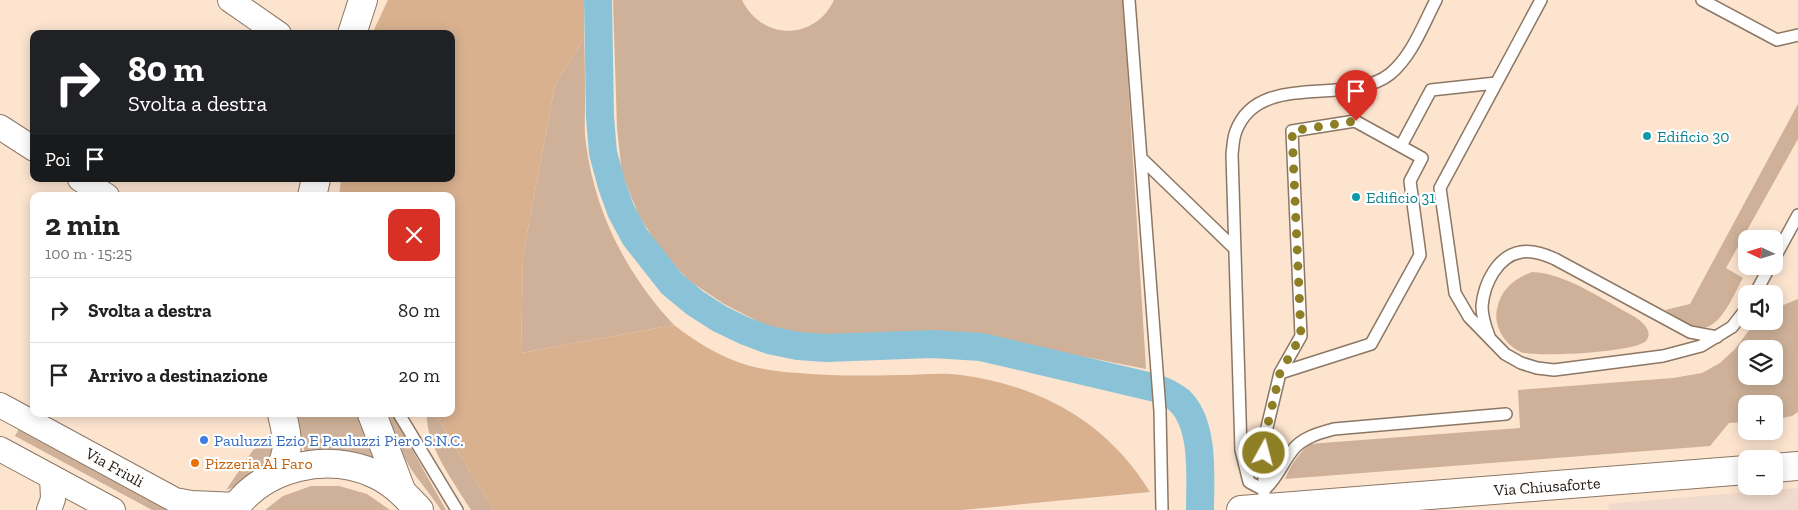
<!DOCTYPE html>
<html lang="it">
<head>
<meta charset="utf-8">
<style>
	body { margin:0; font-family:"Zilla Slab",serif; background:#f6f6f6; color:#222; height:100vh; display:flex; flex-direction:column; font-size:19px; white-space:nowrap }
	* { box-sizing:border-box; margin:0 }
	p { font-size:16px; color:#767676 }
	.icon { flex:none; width:28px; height:28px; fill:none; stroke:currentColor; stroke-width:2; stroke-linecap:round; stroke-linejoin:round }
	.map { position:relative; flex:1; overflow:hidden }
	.drawer { position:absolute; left:30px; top:192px; width:425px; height:225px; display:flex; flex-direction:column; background:#fff; border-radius:10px; box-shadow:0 2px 12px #0003 }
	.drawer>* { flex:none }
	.top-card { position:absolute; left:30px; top:30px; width:425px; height:152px; border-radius:10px; box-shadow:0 2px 12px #0003; background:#202124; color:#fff; overflow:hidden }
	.needle { width:32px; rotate:274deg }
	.controls { position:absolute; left:1738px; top:230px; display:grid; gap:10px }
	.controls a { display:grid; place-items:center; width:45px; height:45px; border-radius:10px; background:#fff; box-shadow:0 2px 12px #0003; font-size:25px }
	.pin { position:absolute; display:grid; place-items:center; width:42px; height:42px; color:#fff; margin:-51px -21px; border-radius:50% 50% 50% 0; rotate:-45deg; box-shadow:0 0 5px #0007 }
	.pin .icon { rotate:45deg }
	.me { position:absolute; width:55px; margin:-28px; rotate:7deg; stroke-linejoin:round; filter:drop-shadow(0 0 4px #0008) }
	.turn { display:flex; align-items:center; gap:18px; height:105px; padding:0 15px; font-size:22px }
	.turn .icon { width:65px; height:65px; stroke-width:2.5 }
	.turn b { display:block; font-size:35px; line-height:42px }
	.then { display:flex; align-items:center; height:48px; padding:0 15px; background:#0003; gap:10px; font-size:19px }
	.round { display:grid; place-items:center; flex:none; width:52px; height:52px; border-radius:10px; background:#f6f6f6 }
	.head { display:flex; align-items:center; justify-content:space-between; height:85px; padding:0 15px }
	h1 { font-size:30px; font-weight:700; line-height:38px }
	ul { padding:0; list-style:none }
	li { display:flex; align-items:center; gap:15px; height:65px; padding:0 15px; border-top:1px solid #e0e0e0 }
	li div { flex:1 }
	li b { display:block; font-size:19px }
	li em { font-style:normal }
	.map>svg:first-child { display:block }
	.education { fill:#f0d9cd }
	.green { fill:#ceb198; fill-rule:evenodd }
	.forest { fill:#d9b18f }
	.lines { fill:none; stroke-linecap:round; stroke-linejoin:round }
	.canal { stroke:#8ac3d7; stroke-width:28 }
	.lane-casing { stroke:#8c7764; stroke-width:14 }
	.street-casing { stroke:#8c7764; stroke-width:26 }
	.secondary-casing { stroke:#8c7764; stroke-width:30 }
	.lane { stroke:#fff; stroke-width:11 }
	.street { stroke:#fff; stroke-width:24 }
	.secondary { stroke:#fff; stroke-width:28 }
	.route { stroke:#8e7e24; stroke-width:9; stroke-dasharray:0 16.2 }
	.culture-dot { fill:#0f9aa8; stroke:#fff; stroke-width:2 }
	.shop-dot { fill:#3f7fe0; stroke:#fff; stroke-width:2 }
	.food-dot { fill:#e8710a; stroke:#fff; stroke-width:2 }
	.labels { text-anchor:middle; stroke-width:4.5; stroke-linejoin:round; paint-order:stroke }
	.culture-label { font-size:16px; fill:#0d838f; stroke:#fff; text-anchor:start }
	.shop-label { font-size:16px; fill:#366cbe; stroke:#fff; text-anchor:start }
	.food-label { font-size:16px; fill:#c56008; stroke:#fff; text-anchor:start }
	.street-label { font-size:16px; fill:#201710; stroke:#fff }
</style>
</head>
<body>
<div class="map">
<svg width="1798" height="510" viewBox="0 0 1798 510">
	<rect width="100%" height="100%" fill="#fce4cf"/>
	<path class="education" d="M1798 488V510H1609L1608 504Z"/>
	<path class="green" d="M613 0H742C762 41 815 41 834 0H1123L1146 369 970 334 802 335 767 326 724 304 688 280 661 250 639 216 622 174 617 128Z
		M584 38C585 60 585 83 585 106 585 118 584 131 586 144 595 213 627 275 674 325L521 353 523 255 555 85Z
		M1798 104V139L1726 268 1743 278C1734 293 1719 335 1696 327 1685 323 1675 316 1665 310L1690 304Z
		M1532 272C1566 273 1605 301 1635 317 1642 322 1654 331 1646 341 1636 352 1536 358 1521 352 1505 345 1493 326 1497 309 1501 289 1514 279 1532 272Z
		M1798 299V412L1792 416 1774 420V404H1746V422L1729 423 1710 446 1285 479C1291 465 1298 455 1309 444L1520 428 1518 390 1673 378 1702 373 1720 363 1735 349 1756 321H1774V309ZM1746 349H1774V376H1746Z
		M293 414H358L377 461 305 452Z
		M388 414H392L446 510H441C433 498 424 487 415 475 402 456 394 435 388 414Z
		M427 414H435L494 510H471C455 484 425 444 427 414Z
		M20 427 173 510H152L15 436Z
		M279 442 280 451C263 469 250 481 226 490L253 450 258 447Z
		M311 486H339L367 494 390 510H265L283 496Z"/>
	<path class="forest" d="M388 0H584V38L555 85 523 255 521 353 674 325C696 342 720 357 747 365 763 370 782 372 799 373 832 376 864 376 897 375 918 375 941 372 961 375 1041 386 1107 422 1150 492L962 510H494L435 414H451V196H339L341 179H451V34H372Z"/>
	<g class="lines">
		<path class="canal" d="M598 0 600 117 603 153 612 186 621 211 635 237 672 284 695 303 720 319 745 331 769 340 798 346 826 348 932 344 981 347 1156 388C1164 391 1173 395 1180 401 1205 426 1200 477 1200 510"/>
		<g class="lane-casing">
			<path id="lane" d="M1129 0 1160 411 1162 510
				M1436 0C1423 25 1412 56 1390 74 1348 107 1259 70 1236 131 1233 138 1233 147 1232 154L1241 450 1249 482 1264 490C1278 477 1281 465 1292 451 1301 438 1319 433 1334 429L1506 414
				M1541 0 1440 188 1455 293 1469 317 1505 354 1521 363 1537 368 1554 370 1663 356 1701 346 1732 327 1746 309
				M1702 0 1777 40 1798 35
				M1401 146 1431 90 1496 83
				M1142 159 1235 249
				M1774 259 1798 215
				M1755 294 1770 266
				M1489 336C1485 326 1482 316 1482 306 1484 284 1497 256 1521 252 1533 250 1544 254 1555 259L1690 332 1717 337
				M399 414 457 510
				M1264 494V440L1280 373 1371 344 1420 255 1410 181 1422 158 1355 121 1292 131 1301 336 1280 373"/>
		</g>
		<g class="street-casing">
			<path id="street" d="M230 0 279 34
				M0 127 34 149
				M80 179 107 196
				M0 405 175 500 192 503 237 505
				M0 449 113 510
				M49 510 53 499 52 477"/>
		</g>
		<g class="secondary-casing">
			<path id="secondary" d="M352 34 363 0
				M312 196 316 179
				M372 414 401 490
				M1774 468 1798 466
				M277 474C291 452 288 438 282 414
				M233 510C265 466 327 452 375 474 393 482 406 496 419 510
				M1241 510 1746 470"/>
		</g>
		<use href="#lane" class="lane"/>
		<use href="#street" class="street"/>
		<use href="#secondary" class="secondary"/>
	</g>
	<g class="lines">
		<path class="route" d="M1264 453V440L1280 373 1301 336 1292 131 1356 121"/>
	</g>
	<g class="culture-dot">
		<circle cx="1647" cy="136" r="5"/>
		<circle cx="1356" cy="197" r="5"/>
	</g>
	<circle class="shop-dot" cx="204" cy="440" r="5"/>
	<circle class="food-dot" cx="195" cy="463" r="5"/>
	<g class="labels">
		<g class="culture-label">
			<text x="1657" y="142">Edificio 30</text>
			<text x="1366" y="203">Edificio 31</text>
		</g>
		<g class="shop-label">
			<text x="214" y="446">Pauluzzi Ezio E Pauluzzi Piero S.N.C.</text>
		</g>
		<g class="food-label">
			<text x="205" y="469">Pizzeria Al Faro</text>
		</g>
		<g class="street-label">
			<text transform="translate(115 467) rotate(29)" y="6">Via Friuli</text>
			<text transform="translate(1547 486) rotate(-4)" y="6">Via Chiusaforte</text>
		</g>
	</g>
</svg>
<div class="controls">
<a><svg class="needle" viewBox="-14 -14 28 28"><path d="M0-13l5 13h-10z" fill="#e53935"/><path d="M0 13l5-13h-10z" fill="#767676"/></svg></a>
<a><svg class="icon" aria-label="sound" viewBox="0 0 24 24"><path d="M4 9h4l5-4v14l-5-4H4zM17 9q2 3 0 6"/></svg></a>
<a><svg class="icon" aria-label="layers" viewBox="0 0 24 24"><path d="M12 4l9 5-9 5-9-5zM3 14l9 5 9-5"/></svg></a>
<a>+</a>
<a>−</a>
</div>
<div class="pin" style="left:1356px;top:121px;background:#d93025"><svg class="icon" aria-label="arrive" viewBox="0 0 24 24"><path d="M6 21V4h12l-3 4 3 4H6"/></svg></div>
<svg class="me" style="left:1264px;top:453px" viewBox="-20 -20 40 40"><circle r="17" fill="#8e7e24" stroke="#fff" stroke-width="3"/><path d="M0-11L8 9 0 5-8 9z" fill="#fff"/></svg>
<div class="top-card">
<div class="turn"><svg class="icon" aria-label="right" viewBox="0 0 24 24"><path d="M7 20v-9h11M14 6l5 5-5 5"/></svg><div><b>80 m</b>Svolta a destra</div></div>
<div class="then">Poi<svg class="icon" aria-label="arrive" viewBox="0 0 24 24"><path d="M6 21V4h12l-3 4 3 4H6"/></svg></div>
</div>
<section class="drawer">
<div class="head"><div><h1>2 min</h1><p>100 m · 15:25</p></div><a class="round" style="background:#d93025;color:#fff"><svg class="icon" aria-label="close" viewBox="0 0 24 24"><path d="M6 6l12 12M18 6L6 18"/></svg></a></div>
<ul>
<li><svg class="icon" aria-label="right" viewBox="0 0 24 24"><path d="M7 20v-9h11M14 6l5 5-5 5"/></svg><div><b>Svolta a destra</b></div><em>80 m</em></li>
<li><svg class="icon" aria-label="arrive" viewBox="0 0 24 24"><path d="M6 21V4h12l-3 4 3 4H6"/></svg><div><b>Arrivo a destinazione</b></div><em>20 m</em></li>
</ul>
</section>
</div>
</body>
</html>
